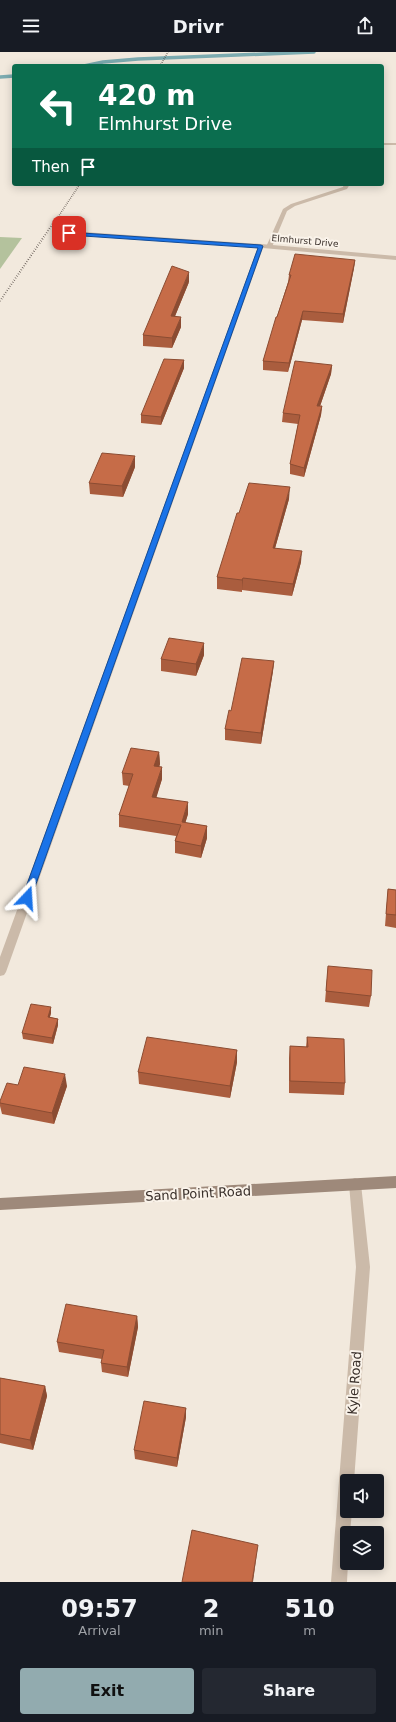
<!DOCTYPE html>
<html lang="en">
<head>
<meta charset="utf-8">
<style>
	body { margin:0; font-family:"DejaVu Sans",sans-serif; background:#242831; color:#f1f3f6; height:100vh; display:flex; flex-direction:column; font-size:15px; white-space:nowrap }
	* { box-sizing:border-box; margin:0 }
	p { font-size:13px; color:#9ea1a6 }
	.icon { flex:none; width:22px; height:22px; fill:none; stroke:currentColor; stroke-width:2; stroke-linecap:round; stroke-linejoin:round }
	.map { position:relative; height:1530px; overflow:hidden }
	.side { display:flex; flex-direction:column; background:#171b24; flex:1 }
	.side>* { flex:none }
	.guide { position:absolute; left:12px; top:12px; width:372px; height:122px; border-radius:4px; box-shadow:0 2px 10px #0003; background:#0b6e4f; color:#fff; overflow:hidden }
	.fabs { position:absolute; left:340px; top:1422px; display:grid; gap:8px }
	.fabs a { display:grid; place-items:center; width:44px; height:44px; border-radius:4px; background:#171b24; box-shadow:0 2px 10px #0003; font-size:20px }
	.pin { position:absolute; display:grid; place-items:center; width:34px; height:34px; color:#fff; margin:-17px; border-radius:8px; box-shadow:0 2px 6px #0006 }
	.me { position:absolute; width:44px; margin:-22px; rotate:20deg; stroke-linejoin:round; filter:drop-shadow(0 0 3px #0008) }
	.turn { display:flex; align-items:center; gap:14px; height:84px; padding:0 20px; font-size:18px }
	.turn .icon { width:52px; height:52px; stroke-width:2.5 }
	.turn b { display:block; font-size:28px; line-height:34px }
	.then { display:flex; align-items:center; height:38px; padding:0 20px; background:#0003; gap:8px; font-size:15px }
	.eta { display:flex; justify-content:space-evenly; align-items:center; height:68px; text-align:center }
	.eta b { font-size:24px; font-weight:800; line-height:28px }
	.primary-button { display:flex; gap:8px; margin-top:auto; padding:8px 20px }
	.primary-button a { flex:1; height:46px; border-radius:4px; background:#92abaf; color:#111; font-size:16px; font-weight:800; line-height:46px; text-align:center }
	.primary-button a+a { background:#242831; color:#f1f3f6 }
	header { display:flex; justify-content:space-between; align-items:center; height:52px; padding:0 20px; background:#171b24; font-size:18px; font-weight:800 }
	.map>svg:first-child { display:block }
	.green { fill:#b4c29d }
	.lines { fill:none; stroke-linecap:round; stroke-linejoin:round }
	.stream { stroke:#7cabb0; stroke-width:3.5 }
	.lane { fill:#cbbaa9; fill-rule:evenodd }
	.street { fill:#cbbaa9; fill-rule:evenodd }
	.secondary { fill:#9e897a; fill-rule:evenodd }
	.rail-far1 { stroke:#382e29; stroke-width:1.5; stroke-dasharray:0.5 1.5; stroke-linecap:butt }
	.rail { stroke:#382e29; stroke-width:2; stroke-dasharray:0.5 2; stroke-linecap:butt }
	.wall { fill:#aa5d3e }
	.shaded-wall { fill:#8b4c32 }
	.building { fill:#c66c48; stroke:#8b4c32 }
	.route { fill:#1a73e8; stroke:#114b97 }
	.labels { text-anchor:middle; stroke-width:4; stroke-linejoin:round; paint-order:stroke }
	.far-street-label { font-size:9px; fill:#382e29; stroke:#faf3ea }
	.near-street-label { font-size:13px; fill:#382e29; stroke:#faf3ea }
</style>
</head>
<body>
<header><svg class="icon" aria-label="menu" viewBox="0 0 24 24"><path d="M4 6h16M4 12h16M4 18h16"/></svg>Drivr<svg class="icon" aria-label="share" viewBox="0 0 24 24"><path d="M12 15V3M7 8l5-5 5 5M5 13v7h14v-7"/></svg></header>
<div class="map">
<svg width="396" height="1530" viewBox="0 0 396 1530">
	<rect width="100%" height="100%" fill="#f2e9dd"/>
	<path class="green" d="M0 185 22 186 0 217Z"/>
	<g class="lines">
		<path class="stream" d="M84 14 103 10 138 7 314 0
			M0 25 14 24"/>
		<path class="lane" d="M382 91H396V93H382Z
			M344 132H350L347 137 295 154 287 159 272 195 267 196 266 195 283 157 291 152 343 135Z"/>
		<path class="street" d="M69 179 261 192 396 204V208L263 196 6 920 4 923 0 924V905L258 195 67 182V180Z
			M355 1126 360 1128 361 1132 370 1215 354 1429H347V1459H352L350 1481H347V1511H348L347 1530H331L356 1215 349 1132 350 1128Z"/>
		<path class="secondary" d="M396 1124V1136L0 1158V1146Z"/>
		<path class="rail-far1" d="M160 14 168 0
			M56 168 80 132"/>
		<path class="rail" d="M0 249 56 167"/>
	</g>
	<path class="wall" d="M355 208 354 216 343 271 302 268 288 320 263 318V309L288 230 289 223Z
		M189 230 175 264 181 275 172 296 143 294V283Z
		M184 308V316L161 373 141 371V363Z
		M332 313 331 322 320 354H322L321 363 304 425 290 422V412L298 372 282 370 283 361Z
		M135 415 123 445 90 442 89 431Z
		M289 447 275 496 301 510 292 544 242 538V540L217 537V525L239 461Z
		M204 603 196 624 161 619V607Z
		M274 609 273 619 261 692 225 688V677Z
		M159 700 160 712 159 715 162 727 156 745 188 762 185 771 207 774V786L201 806 175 801V789L176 784 119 775V763L129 734 123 733 122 721Z
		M388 837 396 838V876L385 874 387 849Z
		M328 914 371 944 369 955 325 950Z
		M51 955V961L50 965 58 967V973L53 992 23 987 22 981Z
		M307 985 345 1031 344 1043 289 1041V1006L290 994 306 995Z
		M237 998V1010L230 1046 139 1032 138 1020Z
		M67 1034 54 1072 2 1062 0 1054V1049Z
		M137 1264 138 1275 128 1325 102 1320 101 1311 102 1307 59 1300 57 1290Z
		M0 1326 45 1334 47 1344 33 1398 0 1391Z
		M186 1356V1365L177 1415 135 1407 134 1398Z"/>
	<path class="shaded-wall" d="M355 208 354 216 343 271V262Z
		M189 220V230L171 274V264Z
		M303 259 302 268 288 320 289 311Z
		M181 265V275L172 296V286Z
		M184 308V316L161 373V365Z
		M332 313 331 322 317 363V354Z
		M322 354 321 363 304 425V416Z
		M135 404V415L123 445 122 434Z
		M290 435 289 447 272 507 273 496Z
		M302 499 301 510 292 544 293 532Z
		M243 526 242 538V540V528Z
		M204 591V603L196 624V612Z
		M274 609 273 619 261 692V681Z
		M159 700 160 712 155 726 154 714Z
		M162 715V727L153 757 152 745Z
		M188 750V762L182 782V770Z
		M207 774V786L201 806V794Z
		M51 955V961L48 971V965Z
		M58 967V973L53 992 52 986Z
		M237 998V1010L230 1046V1034Z
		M65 1022 67 1034 54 1072 52 1061Z
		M137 1264 138 1275 128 1325 127 1315Z
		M45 1334 47 1344 33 1398 30 1388Z
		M186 1356V1365L177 1415V1406Z
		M258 1493 253 1530H252Z"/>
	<path class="building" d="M295 202 355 208 343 262 303 259 289 311 263 309 276 265H277L291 223H289Z
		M172 214 189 220 171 264 181 265 172 286 143 283Z
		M164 307 184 308 161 365 141 363Z
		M295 309 332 313 317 354H322L304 416 290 412 300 363 283 361Z
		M102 401 135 404 122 434 89 431Z
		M249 431 290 435 273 496 302 499 293 532 243 526 242 528 217 525 237 461H239Z
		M169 586 204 591 196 612 161 607Z
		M242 606 274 609 261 681 225 677 229 658 231 659Z
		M131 696 159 700 154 714 162 715 152 745 188 750 182 770 207 774 201 794 175 789 181 773 119 763 133 722 122 721Z
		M388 837 396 838V863L386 862Z
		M328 914 372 918 371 944 326 939Z
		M31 952 51 955 48 965 58 967 52 986 22 981Z
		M147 985 237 998 230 1034 138 1020Z
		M307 985 344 987 345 1031 290 1029V994L308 995Z
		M24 1015 65 1022 52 1061 0 1051V1049L7 1031 18 1033Z
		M66 1252 137 1264 127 1315 101 1311 104 1298 57 1290Z
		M0 1326 45 1334 30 1388 0 1382Z
		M144 1349 186 1356 177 1406 134 1398Z
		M192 1478 258 1493 252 1530H182Z"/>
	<path class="route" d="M67 180 261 193 263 194 31 846 27 850 22 846 258 196 69 183 67 181Z"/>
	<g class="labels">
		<g class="far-street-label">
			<text transform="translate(305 189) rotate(5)" y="3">Elmhurst Drive</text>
		</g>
		<g class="near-street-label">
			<text transform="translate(198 1141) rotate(-3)" y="5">Sand Point Road</text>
			<text transform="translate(354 1331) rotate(-86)" y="5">Kyle Road</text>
		</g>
	</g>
</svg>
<div class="fabs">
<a><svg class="icon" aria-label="sound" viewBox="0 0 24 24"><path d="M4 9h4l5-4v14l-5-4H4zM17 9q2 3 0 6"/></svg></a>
<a><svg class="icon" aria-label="layers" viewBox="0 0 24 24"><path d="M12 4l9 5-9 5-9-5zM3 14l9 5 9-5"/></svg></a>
</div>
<div class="pin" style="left:69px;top:181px;background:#d93025"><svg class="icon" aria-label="arrive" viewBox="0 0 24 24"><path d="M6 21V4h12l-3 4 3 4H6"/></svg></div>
<svg class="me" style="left:27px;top:846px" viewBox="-20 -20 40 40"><path d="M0-17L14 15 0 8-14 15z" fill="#1a73e8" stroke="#fff" stroke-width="4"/></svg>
<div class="guide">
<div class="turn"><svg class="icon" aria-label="left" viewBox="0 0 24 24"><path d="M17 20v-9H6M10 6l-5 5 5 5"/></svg><div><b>420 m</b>Elmhurst Drive</div></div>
<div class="then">Then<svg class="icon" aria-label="arrive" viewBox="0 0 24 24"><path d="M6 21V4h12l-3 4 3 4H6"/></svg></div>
</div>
</div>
<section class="side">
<div class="eta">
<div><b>09:57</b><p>Arrival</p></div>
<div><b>2</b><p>min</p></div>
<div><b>510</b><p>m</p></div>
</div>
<div class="primary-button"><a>Exit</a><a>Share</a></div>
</section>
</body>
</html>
